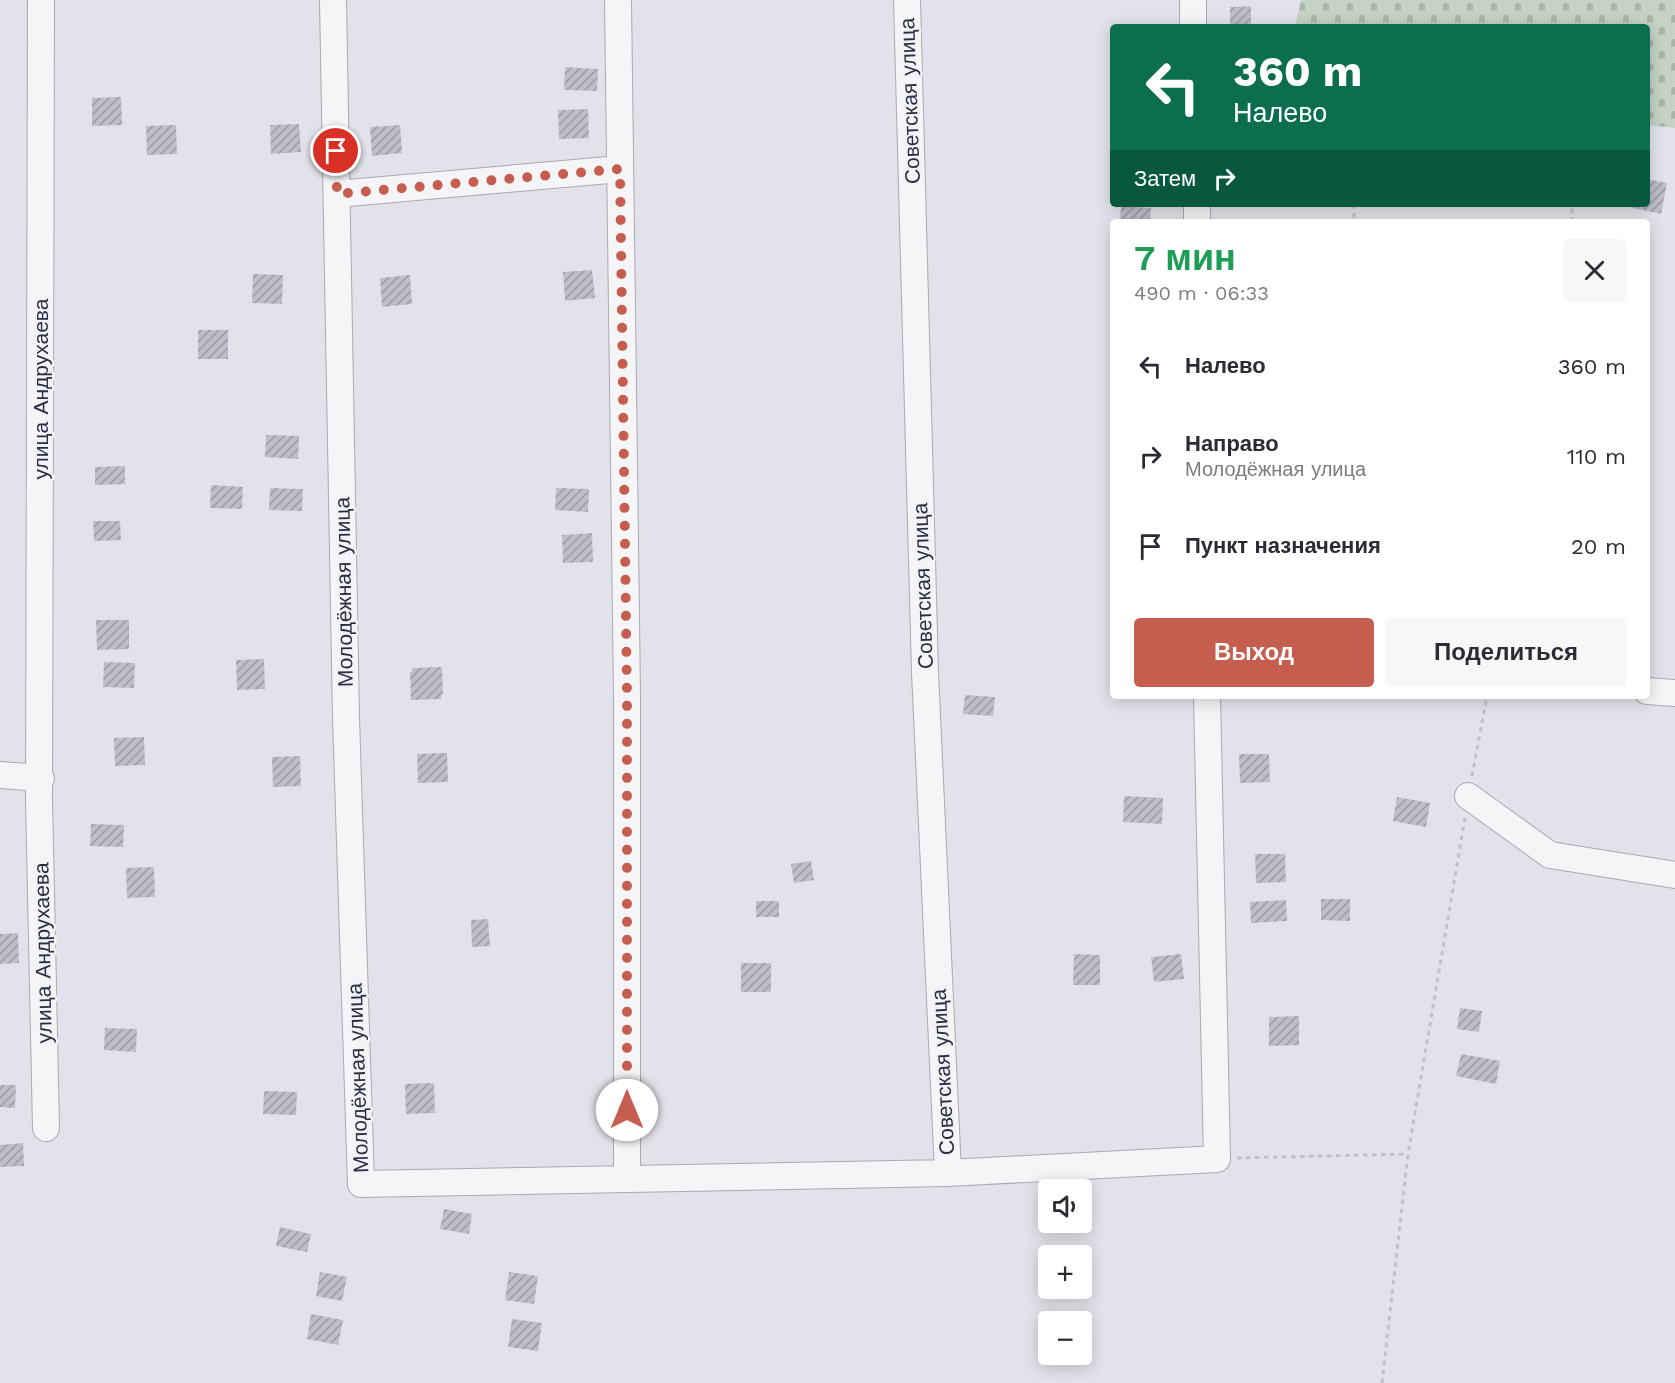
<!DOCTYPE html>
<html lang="ru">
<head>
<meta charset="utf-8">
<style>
	body { margin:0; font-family:"Work Sans",sans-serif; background:#f7f7f7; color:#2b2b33; height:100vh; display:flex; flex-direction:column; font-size:22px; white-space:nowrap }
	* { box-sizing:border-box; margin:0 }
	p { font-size:20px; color:#7c7c81 }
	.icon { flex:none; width:33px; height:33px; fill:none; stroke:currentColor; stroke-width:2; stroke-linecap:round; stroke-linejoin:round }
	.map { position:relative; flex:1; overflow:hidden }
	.sheet { position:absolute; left:1110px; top:219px; width:540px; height:480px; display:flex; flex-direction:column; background:#fff; border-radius:6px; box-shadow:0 3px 15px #0003 }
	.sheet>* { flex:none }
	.guide { position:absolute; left:1110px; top:24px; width:540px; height:183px; border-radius:6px; box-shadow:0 3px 15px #0003; background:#0b6e4f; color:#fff; overflow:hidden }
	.buttons { position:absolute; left:1038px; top:1179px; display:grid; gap:12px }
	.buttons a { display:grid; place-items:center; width:54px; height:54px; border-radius:6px; background:#fff; box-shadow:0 3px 15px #0003; font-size:30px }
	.pin { position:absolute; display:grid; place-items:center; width:51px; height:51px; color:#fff; margin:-26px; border:3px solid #fff; border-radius:50%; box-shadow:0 2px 6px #0007 }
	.me { position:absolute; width:66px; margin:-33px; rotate:0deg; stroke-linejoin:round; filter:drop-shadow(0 0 4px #0008) }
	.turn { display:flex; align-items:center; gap:21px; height:126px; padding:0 24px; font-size:27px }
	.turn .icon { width:78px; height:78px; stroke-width:2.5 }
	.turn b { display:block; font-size:42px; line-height:51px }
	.then { display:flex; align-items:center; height:57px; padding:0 24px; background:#0003; gap:12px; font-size:22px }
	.round { display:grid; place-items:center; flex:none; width:63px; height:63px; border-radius:6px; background:#f7f7f7 }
	.head { display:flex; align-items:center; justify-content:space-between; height:102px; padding:0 24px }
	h1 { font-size:36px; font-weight:600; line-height:45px; color:#1e9e55 }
	.button { display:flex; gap:12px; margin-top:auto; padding:12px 24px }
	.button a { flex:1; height:69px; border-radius:6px; background:#c65e50; color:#fff; font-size:24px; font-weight:600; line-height:69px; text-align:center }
	.button a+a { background:#f7f7f7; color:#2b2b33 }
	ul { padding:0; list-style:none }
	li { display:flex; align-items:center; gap:18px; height:90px; padding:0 24px }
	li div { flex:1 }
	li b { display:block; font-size:22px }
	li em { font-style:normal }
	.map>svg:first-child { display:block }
	.cemetery { fill:url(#cemetery-stones) }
	.building { fill:url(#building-hatch) }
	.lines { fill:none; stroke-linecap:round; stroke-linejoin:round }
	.minor-casing { stroke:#a7a9b4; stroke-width:28 }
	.path { stroke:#c0c1c8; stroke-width:3; stroke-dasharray:4.5 4.5; stroke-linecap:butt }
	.minor { stroke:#f5f5f8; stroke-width:26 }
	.route { stroke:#c65e50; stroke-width:10; stroke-dasharray:0 18 }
	.labels { text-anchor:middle; stroke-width:5; stroke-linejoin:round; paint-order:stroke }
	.street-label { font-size:21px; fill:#2b2d41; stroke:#f2f3f7 }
</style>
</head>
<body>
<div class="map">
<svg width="1675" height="1383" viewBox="0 0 1675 1383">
	<defs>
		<pattern id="cemetery-stones" width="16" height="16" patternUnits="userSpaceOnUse" patternTransform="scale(1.5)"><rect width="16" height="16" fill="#c4d3c4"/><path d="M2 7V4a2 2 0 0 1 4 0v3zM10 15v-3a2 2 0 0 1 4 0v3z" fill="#a9b5aa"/></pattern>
		<pattern id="building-hatch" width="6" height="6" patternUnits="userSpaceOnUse" patternTransform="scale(1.5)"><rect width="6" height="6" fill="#bdbec9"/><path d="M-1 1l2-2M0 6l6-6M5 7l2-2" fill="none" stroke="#9a9ba5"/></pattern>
	</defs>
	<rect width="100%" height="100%" fill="#e2e3ea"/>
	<path class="cemetery" d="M1301 0H1675V128L1647 125V27H1295Z"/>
	<path class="building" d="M1251 6V27H1230V7Z
		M565 67 598 69 597 91 564 90Z
		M121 97 122 125 92 126V98Z
		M588 109 589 138 559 139 558 110Z
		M299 124 301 152 271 154 270 125Z
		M176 125 177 154 147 155 146 126Z
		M400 125 402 153 372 156 370 127Z
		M1647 179 1667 183 1661 214 1620 205 1647 204Z
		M1121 206 1151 208 1150 222H1120Z
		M592 270 595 298 565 301 563 272Z
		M253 274 283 275 282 304 252 303Z
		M410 275 412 304 382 307 380 278Z
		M198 330H228V359H198Z
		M266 435 299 436 298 459 265 457Z
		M125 466V484L95 485V467Z
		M211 485 243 487 242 509 210 508Z
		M270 488 303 489 302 511 269 510Z
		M556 488 589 489 588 512 555 510Z
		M93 521H120L121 540 94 541Z
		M592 533 593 562 563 563 562 535Z
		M96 620H129V649L97 650Z
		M264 659 265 689 237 690 236 660Z
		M104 662 135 663 134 688 103 687Z
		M442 667 443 695H441V699L411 700 410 672H412V668Z
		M965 695 995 697 993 716 963 714Z
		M144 737 145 765 115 766 114 738Z
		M447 753 448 782 418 783 417 754Z
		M1239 754H1269L1270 782 1240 783Z
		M300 756 301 786 273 787 272 757Z
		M1124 796 1163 798 1162 824 1123 822Z
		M1397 797 1430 803 1426 827 1393 821Z
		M91 824 124 825 123 847 90 846Z
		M1255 854H1285L1286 882 1256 883Z
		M811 861 814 880 794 883 791 864Z
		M154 867 155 897 127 898 126 868Z
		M1321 899H1350V921L1321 920Z
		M1286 900 1287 921 1251 923 1250 902Z
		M756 901H779V917H756Z
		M488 919 490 946 472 947 471 920Z
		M18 933 19 963 0 964V934Z
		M1074 954 1100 955V985H1073Z
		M1181 954 1184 979 1154 982 1151 957Z
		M741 963H771V992H741Z
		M1460 1008 1482 1011 1479 1032 1457 1029Z
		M1299 1016V1045L1269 1046V1017Z
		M105 1028 137 1029 136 1052 104 1050Z
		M1461 1054 1500 1061 1496 1084 1456 1076Z
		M434 1083 435 1113 406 1114 405 1084Z
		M0 1085H16L15 1108 0 1107Z
		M264 1091 297 1092 296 1115 263 1114Z
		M23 1143 24 1166 0 1167V1145Z
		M444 1209 472 1214 469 1234 440 1229Z
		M280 1227 311 1234 307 1252 276 1246Z
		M320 1272 347 1277 342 1301 316 1296Z
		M509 1272 538 1276 534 1304 505 1300Z
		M311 1314 343 1320 338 1345 307 1339Z
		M512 1319 542 1323 538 1351 508 1347Z"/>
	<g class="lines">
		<g class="minor-casing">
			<path id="minor" d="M41 0 39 799 46 1128
				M333 0 346 718 361 1184 948 1173 1217 1159 1207 696
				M618 0 627 696V1179
				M907 0 925 672 948 1173
				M1193 0V27
				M337 194 620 169
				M1197 204V222
				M1647 691 1675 693
				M0 775 41 778
				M1468 796 1550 855 1675 875"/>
		</g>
		<path class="path" d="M1354 204V222
			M1571 222 1573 204
			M1472 776 1487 696
			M1237 1158 1408 1154
			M1382 1383 1408 1154 1465 818"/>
		<use href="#minor" class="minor"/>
	</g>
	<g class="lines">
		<path class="route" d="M336 151 337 194 620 169 627 696V1110"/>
	</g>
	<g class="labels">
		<g class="street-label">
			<text transform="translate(910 101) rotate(-92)" y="7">Советская улица</text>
			<text transform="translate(41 389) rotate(-90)" y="7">улица Андрухаева</text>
			<text transform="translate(923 586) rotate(-92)" y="7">Советская улица</text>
			<text transform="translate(344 592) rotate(-91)" y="7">Молодёжная улица</text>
			<text transform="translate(43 953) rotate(-91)" y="7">улица Андрухаева</text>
			<text transform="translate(943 1072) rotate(-93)" y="7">Советская улица</text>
			<text transform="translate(358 1078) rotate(-92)" y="7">Молодёжная улица</text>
		</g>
	</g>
</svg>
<div class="buttons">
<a><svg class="icon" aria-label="sound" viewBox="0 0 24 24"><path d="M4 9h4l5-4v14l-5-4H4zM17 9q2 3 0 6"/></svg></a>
<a>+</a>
<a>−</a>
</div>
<div class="pin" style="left:336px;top:151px;background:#d93025"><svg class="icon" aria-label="arrive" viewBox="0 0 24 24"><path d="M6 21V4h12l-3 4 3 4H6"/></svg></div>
<svg class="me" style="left:627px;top:1110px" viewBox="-20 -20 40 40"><circle r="19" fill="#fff"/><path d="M0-13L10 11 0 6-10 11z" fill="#c65e50"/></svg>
<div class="guide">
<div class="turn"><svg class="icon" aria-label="left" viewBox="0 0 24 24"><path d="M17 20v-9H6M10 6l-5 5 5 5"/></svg><div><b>360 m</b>Налево</div></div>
<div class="then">Затем<svg class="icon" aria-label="right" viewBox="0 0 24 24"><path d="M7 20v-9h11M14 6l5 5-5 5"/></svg></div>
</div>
<section class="sheet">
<div class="head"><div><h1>7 мин</h1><p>490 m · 06:33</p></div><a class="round"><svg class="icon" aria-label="close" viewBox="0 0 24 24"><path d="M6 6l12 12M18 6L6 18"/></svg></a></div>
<ul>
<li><svg class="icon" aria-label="left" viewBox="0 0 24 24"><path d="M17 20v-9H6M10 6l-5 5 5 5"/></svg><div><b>Налево</b></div><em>360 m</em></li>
<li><svg class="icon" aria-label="right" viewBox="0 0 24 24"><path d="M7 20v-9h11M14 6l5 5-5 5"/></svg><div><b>Направо</b><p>Молодёжная улица</p></div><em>110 m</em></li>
<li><svg class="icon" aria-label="arrive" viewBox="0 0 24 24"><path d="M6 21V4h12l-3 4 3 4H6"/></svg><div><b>Пункт назначения</b></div><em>20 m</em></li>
</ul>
<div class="button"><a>Выход</a><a>Поделиться</a></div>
</section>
</div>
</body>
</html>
